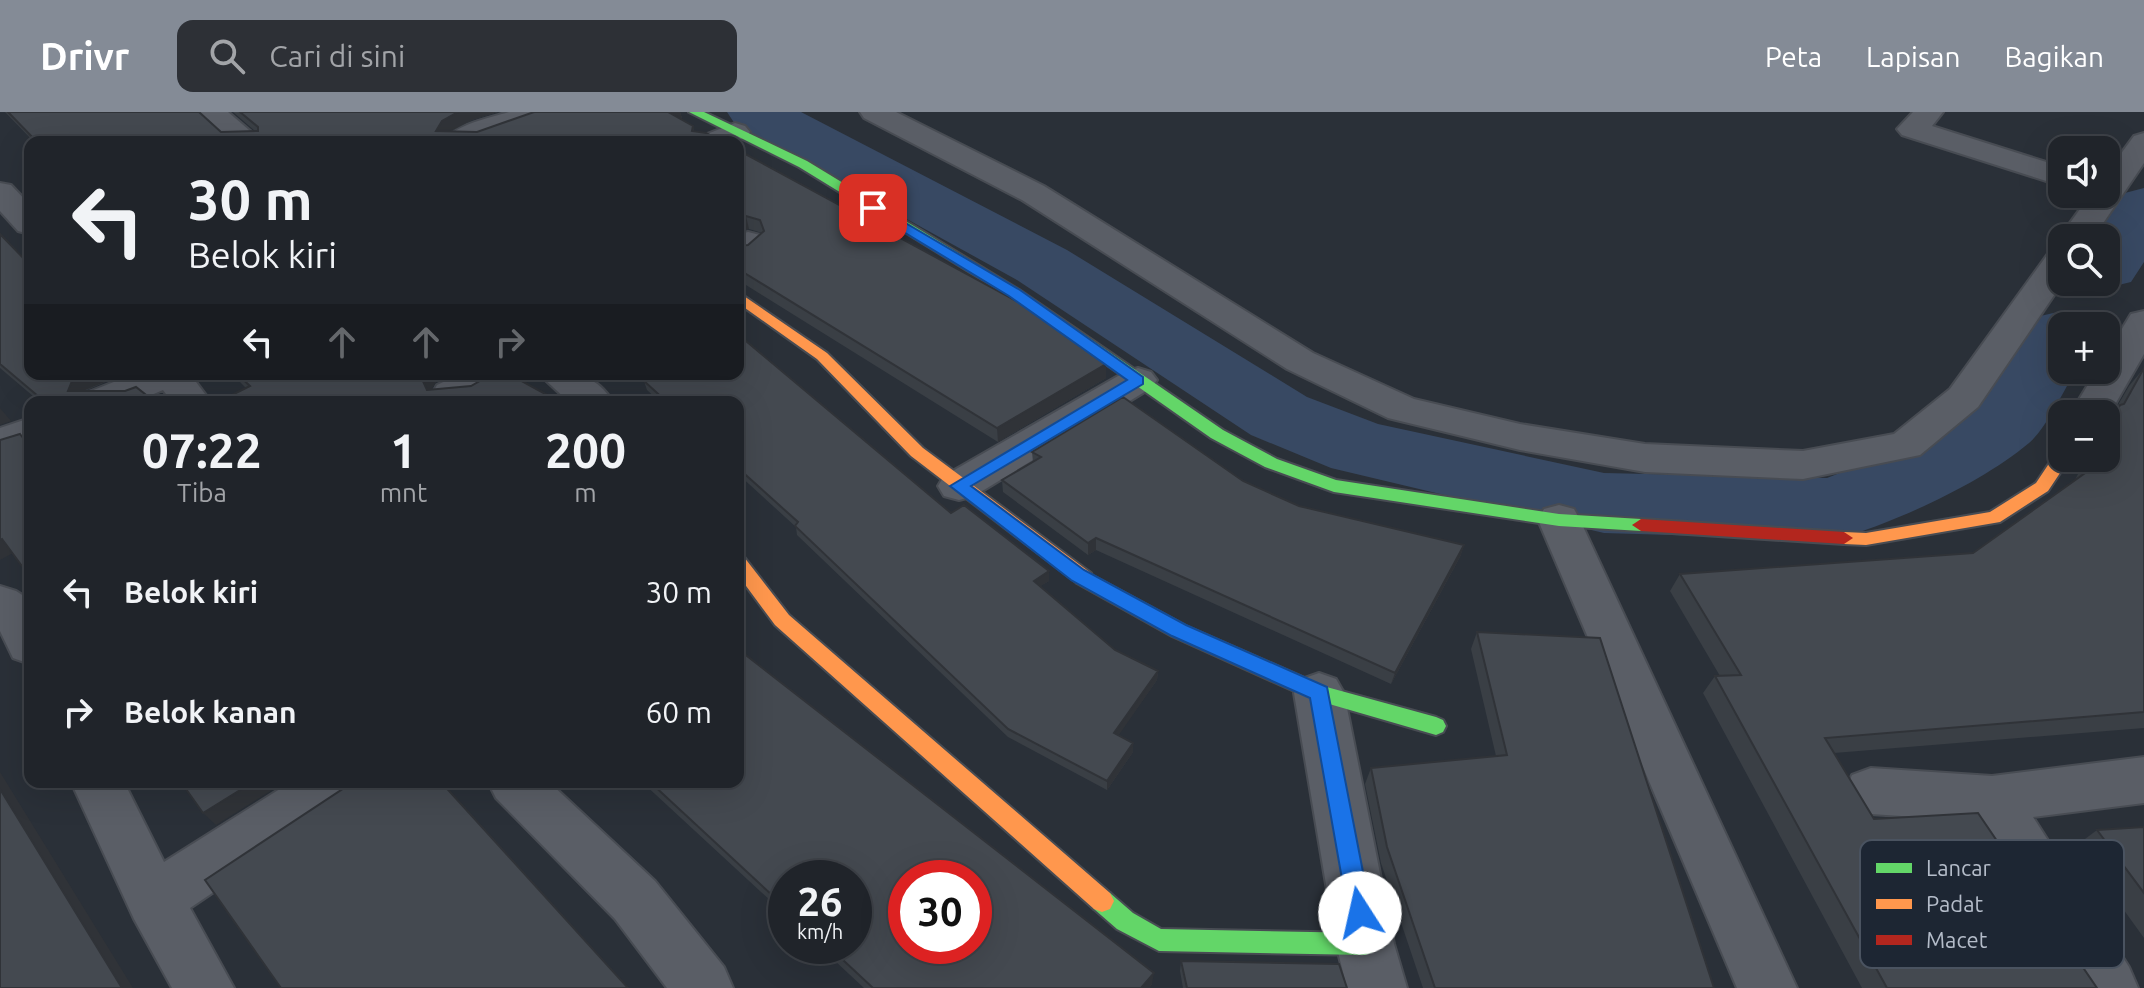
<!DOCTYPE html>
<html lang="id">
<head>
<meta charset="utf-8">
<style>
	body { margin:0; font-family:Ubuntu,sans-serif; background:#2d3036; color:#f1f3f6; height:100vh; display:flex; flex-direction:column; font-size:30px; white-space:nowrap }
	* { box-sizing:border-box; margin:0 }
	p { font-size:26px; color:#a2a4a8 }
	.icon { flex:none; width:44px; height:44px; fill:none; stroke:currentColor; stroke-width:2; stroke-linecap:round; stroke-linejoin:round }
	.map { position:relative; flex:1; overflow:hidden }
	.panel { position:absolute; left:24px; top:284px; width:720px; height:392px; display:flex; flex-direction:column; background:#20242a; border-radius:16px; box-shadow:0 8px 32px #0002,0 0 0 2px #3d4147 }
	.panel>* { flex:none }
	.hud { position:absolute; left:24px; top:24px; width:720px; height:244px; border-radius:16px; box-shadow:0 8px 32px #0002,0 0 0 2px #3d4147; background:#20242a; color:#f1f3f6; overflow:hidden }
	.tools { position:absolute; left:2048px; top:24px; display:grid; gap:16px }
	.tools a { display:grid; place-items:center; width:72px; height:72px; border-radius:16px; background:#20242a; box-shadow:0 8px 32px #0002,0 0 0 2px #3d4147; font-size:40px }
	.speed { position:absolute; left:768px; top:748px; display:flex; gap:16px; font-size:40px; font-weight:700; text-align:center }
	.speed>* { display:grid; place-content:center; width:104px; height:104px; border-radius:50%; background:#20242a; box-shadow:0 8px 32px #0002,0 0 0 2px #3d4147; line-height:1 }
	.speed small { font-size:20px; font-weight:400 }
	.speed .limit { border:12px solid #d22; background:#fff; color:#111 }
	.pin { position:absolute; display:grid; place-items:center; width:68px; height:68px; color:#fff; margin:-34px; border-radius:16px; box-shadow:0 4px 12px #0006 }
	.me { position:absolute; width:88px; margin:-44px; rotate:350deg; stroke-linejoin:round; filter:drop-shadow(0 0 6px #0008) }
	.turn { display:flex; align-items:center; gap:28px; height:168px; padding:0 32px; font-size:36px }
	.turn .icon { width:104px; height:104px; stroke-width:2.5 }
	.turn b { display:block; font-size:56px; line-height:68px }
	.lanes { display:flex; align-items:center; height:76px; padding:0 32px; background:#0003; justify-content:center; gap:40px; direction:ltr }
	.lanes .off { opacity:.35 }
	.eta { display:flex; justify-content:space-evenly; align-items:center; height:136px; text-align:center }
	.eta b { font-size:48px; font-weight:600; line-height:56px }
	ul { padding:0; list-style:none }
	li { display:flex; align-items:center; gap:24px; height:120px; padding:0 32px }
	li div { flex:1 }
	li b { display:block; font-size:30px }
	li em { font-style:normal }
	header { display:flex; align-items:center; gap:48px; box-sizing:border-box; height:112px; padding:0 40px; background:#848b96; color:#fff }
	header strong { font-size:38px }
	nav { display:flex; gap:44px; margin-inline-start:auto; font-size:28px }
	.search { width:560px; height:72px; background:#2d3036; display:flex; align-items:center; gap:20px; box-sizing:border-box; padding:0 28px; border-radius:16px; color:#a2a4a8; font-size:30px }
	.map>svg:first-child { display:block }
	.lines { fill:none; stroke-linecap:round; stroke-linejoin:round }
	.river { fill:#384963; fill-rule:evenodd }
	.street-casing { stroke:#484c53; stroke-width:4 }
	.fast-casing { stroke:#484c53; stroke-width:4 }
	.slow-casing { stroke:#484c53; stroke-width:4 }
	.jam-casing { stroke:#484c53; stroke-width:4 }
	.street { fill:#5a5e66; fill-rule:evenodd }
	.fast { fill:#63d668; fill-rule:evenodd }
	.slow { fill:#ff974d; fill-rule:evenodd }
	.jam { fill:#b3261e; fill-rule:evenodd }
	.wall { fill:#3a3f45 }
	.shaded-wall { fill:#303338 }
	.building { fill:#444950; stroke:#303338; stroke-width:2; fill-rule:evenodd }
	.route { fill:#1a73e8; stroke:#114b97; stroke-width:2 }
	.key { fill:#1d2633; stroke:#4a5360; stroke-width:2 }
	.key-label { font-size:22px; fill:#b4bcc9 }
</style>
</head>
<body>
<header>
<strong>Drivr</strong>
<div class="search"><svg class="icon" aria-label="search" viewBox="0 0 24 24"><circle cx="10" cy="10" r="6"/><path d="M15 15l6 6"/></svg>Cari di sini</div>
<nav><a>Peta</a><a>Lapisan</a><a>Bagikan</a></nav>
</header>
<div class="map">
<svg width="2144" height="876" viewBox="0 0 2144 876">
	<rect width="100%" height="100%" fill="#2a3038"/>
	<g class="lines">
		<path class="river" d="M727 0H801L1067 138 1307 285 1378 312 1604 361 1827 366 1893 340 1974 292 2036 205 2062 199 2088 205 2094 214H2062V258H2076C2064 278 2046 317 2029 331 1980 372 1896 410 1835 428L1604 421 1331 356 1251 323 1017 168 735 12Z
			M2144 76V150L2131 170 2106 176 2082 170H2106V126H2091L2121 82Z"/>
		<g class="street-casing">
			<path id="street" d="M196 0H228L263 30H230Z
				M509 0H552L548 6 481 30H443C456 12 489 6 509 0Z
				M860 0H896L1044 74 1313 241 1414 287 1520 312 1645 332 1803 339 1894 322 1950 277 2050 139 2062 136 2063 170 1978 295 1920 343 1803 367 1645 360 1520 338 1388 306 1287 257 1022 88 864 6Z
				M1913 0H1943L1932 14 2062 55V74L1902 23 1897 17Z
				M735 11 745 14 750 20C739 35 714 30 697 30L702 24Z
				M2144 21V51L2093 126H2062V130L2059 126 2091 82H2106V62L2134 24Z
				M0 71 11 73 30 93V122L18 119 0 99Z
				M748 120 760 123 765 130 750 143 738 146V123Z
				M2144 199V242L2106 308V302H2070L2097 258H2106V243L2131 202Z
				M1138 256 1151 260 1157 268 1151 276 974 384 959 388 944 384 938 374 944 364 1125 260Z
				M134 262H190L211 290H172L163 278 135 290H81L86 281Z
				M460 262H510C495 285 462 290 437 290L432 282 437 273Z
				M539 262C572 262 594 259 613 290H569Z
				M30 306V334L0 344V316Z
				M1559 393 1574 397 1580 408 1797 876H1737L1538 408 1544 397Z
				M0 474 16 479 30 488V552L13 546 0 519Z
				M1319 561 1336 567 1344 581 1394 832 1407 876H1347L1336 832 1294 581 1302 567Z
				M2144 645V691L2033 705 2129 855 2138 876H2075L1977 709 1871 702 1852 695 1845 679 1852 663 1871 656 1992 664Z
				M71 670H124L164 750 291 670H361L353 686 190 796 234 876H172L134 807Z
				M488 670H549L655 769 724 855 733 876H667L615 807 496 686Z"/>
		</g>
		<g class="fast-casing">
			<path id="fast" d="M689 0H704L807 49 1019 178 1223 318 1277 347 1336 368 1559 402 1641 407 1650 413 1641 419 1559 414 1334 380 1265 355 1211 326 1009 184 799 55Z
				M1084 459 1186 514 1323 574 1436 605 1443 608 1446 614 1443 620 1436 623 1312 587 1172 524 1077 471 1075 466 1077 461Z
				M1102 778 1110 781 1133 801 1161 817 1365 821 1373 824 1377 832 1373 840 1365 843 1159 839 1117 817 1094 797 1090 789 1094 781Z"/>
		</g>
		<g class="slow-casing">
			<path id="slow" d="M738 180 827 241 923 336 1091 461 1093 466 1091 471H1077L911 344 817 247 738 191Z
				M2062 339V346H2070L2048 379 2000 410 1866 433 1844 432 1835 426 1844 420 1866 421 1990 400 2036 371 2056 341Z
				M738 443 744 445 789 503 1110 781 1114 789 1110 797 1102 800 1094 797 775 513 738 463Z"/>
		</g>
		<g class="jam-casing">
			<path id="jam" d="M1641 407 1844 420 1853 426 1844 432 1641 419 1632 413Z"/>
		</g>
		<use href="#street" class="street"/>
		<use href="#fast" class="fast"/>
		<use href="#slow" class="slow"/>
		<use href="#jam" class="jam"/>
	</g>
	<path class="wall" d="M5 0H199L221 20 255 19 233 0H498L472 8 450 20H477L534 0H680L682 6 680 7 693 14 694 20 723 30H34Z
		M738 38 1106 266 998 330 738 168V134L748 133 762 121 749 117 738 120Z
		M0 122 30 262H115L117 265 85 279 155 290H40L0 256Z
		M740 224 951 401 964 393 1049 459V469L1040 474 1115 538 1158 559 1157 568 1118 623 1133 631V640L1107 678 1008 625 797 423 796 415 738 362V290H660L647 278 644 269 658 262H738V225Z
		M2144 256V616L1834 641 1874 707 2097 876H1862L1703 581 1715 564H1720L1670 479 1680 462 1973 441 2075 368 2086 346H2106V309L2115 298 2129 274Z
		M234 262H454L436 270 431 277 246 276 239 269Z
		M1032 340 1243 369 1299 394 1464 433 1460 445 1391 572 1096 438 1088 443 1003 380 1002 368 1033 350Z
		M1477 520 1714 876H1423L1381 751 1365 672 1371 656 1496 644 1471 537Z
		M642 670H738L1152 872 1149 876H864L819 834H854L786 766V803Z
		M2144 715V826L2077 733 2097 718Z
		M1181 849 1347 876H1183L1180 859Z"/>
	<path class="shaded-wall" d="M458 0H498L472 8 447 21 436 19 442 9Z
		M667 0H680L682 6 670 12Z
		M746 104 749 117 738 120V106Z
		M1106 252V266L998 330 997 316Z
		M80 262H115L117 265 85 278 68 279 74 264Z
		M425 262H454L436 270 429 281 422 267Z
		M0 296 11 309 0 313Z
		M1096 426V438L1088 443V431Z
		M2 427 15 440 0 448V428Z
		M1464 433 1460 445 1391 572 1395 561Z
		M1049 459V469L1034 478V469Z
		M1158 559 1157 568 1114 630V621Z
		M1133 631V640L1107 678V669Z
		M0 660 133 876H122L0 677Z
		M253 670H285L216 713 203 701Z
		M1154 861 1152 872 1149 876H1141Z"/>
	<path class="building" d="M8 0H199L221 20 258 19V15L240 0H458L442 9 436 19 477 20 534 0H668L693 14 692 19 706 21 723 30H37Z
		M738 38 1022 192 1106 252 997 316 738 157V134L748 133 764 119 760 108 746 104 738 106Z
		M0 122 30 153V262H80L74 264 68 279H125L136 275 155 290H45L0 252Z
		M740 224 951 401 964 393 1049 459 1034 469 1115 538 1158 559 1114 621 1133 631 1107 669 1008 617 795 414 798 410 738 356V290H667L644 269 658 262H738V225Z
		M2144 256V600L1825 626 1874 707 1978 701 2097 876H1887L1715 564 1741 563 1680 462 1973 441 2085 361 2092 346H2106V319L2120 293 2124 292Z
		M237 262H425L422 267 427 278 471 274 492 262H509L560 290H218L250 274Z
		M1123 285 1243 369 1299 394 1464 433 1395 561 1096 426 1088 431 1002 368 1041 345 1032 340Z
		M20 322 30 335V465L2 427 0 428V328Z
		M1477 520 1600 526 1714 876H1435L1387 735 1371 656 1507 643Z
		M738 537 1154 861 1141 876H873L828 834H854V766H786V796L650 670H738ZM906 766H974V834H906Z
		M181 670H253L203 701Z
		M346 670H441L628 876H281L205 768 344 676Z
		M0 677 122 876H0Z
		M2144 715V781L2097 718Z
		M1181 849 1339 852 1347 876H1187Z"/>
	<path class="route" d="M873 92 1020 178 1143 265V272L971 374 1084 458 1186 513 1327 575 1371 801 1368 809 1360 812 1351 809 1348 801 1310 586 1172 524 1071 468 950 374 1127 268 1009 184 869 99 867 96Z"/>
	<rect x="1860" y="728" width="264" height="128" rx="12" class="key"/>
	<rect x="1876" y="751" width="36" height="10" fill="#63d668"/>
	<rect x="1876" y="787" width="36" height="10" fill="#ff974d"/>
	<rect x="1876" y="823" width="36" height="10" fill="#b3261e"/>
	<g class="key-label">
		<text x="1926" y="764">Lancar</text>
		<text x="1926" y="800">Padat</text>
		<text x="1926" y="836">Macet</text>
	</g>
</svg>
<div class="tools">
<a><svg class="icon" aria-label="sound" viewBox="0 0 24 24"><path d="M4 9h4l5-4v14l-5-4H4zM17 9q2 3 0 6"/></svg></a>
<a><svg class="icon" aria-label="search" viewBox="0 0 24 24"><circle cx="10" cy="10" r="6"/><path d="M15 15l6 6"/></svg></a>
<a>+</a>
<a>−</a>
</div>
<div class="speed"><div>26<small>km/h</small></div><div class="limit">30</div></div>
<div class="pin" style="left:873px;top:96px;background:#d93025"><svg class="icon" aria-label="arrive" viewBox="0 0 24 24"><path d="M6 21V4h12l-3 4 3 4H6"/></svg></div>
<svg class="me" style="left:1360px;top:801px" viewBox="-20 -20 40 40"><circle r="19" fill="#fff"/><path d="M0-13L10 11 0 6-10 11z" fill="#1a73e8"/></svg>
<div class="hud">
<div class="turn"><svg class="icon" aria-label="left" viewBox="0 0 24 24"><path d="M17 20v-9H6M10 6l-5 5 5 5"/></svg><div><b>30 m</b>Belok kiri</div></div>
<div class="lanes"><svg class="icon" aria-label="left" viewBox="0 0 24 24"><path d="M17 20v-9H6M10 6l-5 5 5 5"/></svg><svg class="icon off" aria-label="ahead" viewBox="0 0 24 24"><path d="M12 20V5M6 11l6-6 6 6"/></svg><svg class="icon off" aria-label="ahead" viewBox="0 0 24 24"><path d="M12 20V5M6 11l6-6 6 6"/></svg><svg class="icon off" aria-label="right" viewBox="0 0 24 24"><path d="M7 20v-9h11M14 6l5 5-5 5"/></svg></div>
</div>
<section class="panel">
<div class="eta">
<div><b>07:22</b><p>Tiba</p></div>
<div><b>1</b><p>mnt</p></div>
<div><b>200</b><p>m</p></div>
</div>
<ul>
<li><svg class="icon" aria-label="left" viewBox="0 0 24 24"><path d="M17 20v-9H6M10 6l-5 5 5 5"/></svg><div><b>Belok kiri</b></div><em>30 m</em></li>
<li><svg class="icon" aria-label="right" viewBox="0 0 24 24"><path d="M7 20v-9h11M14 6l5 5-5 5"/></svg><div><b>Belok kanan</b></div><em>60 m</em></li>
</ul>
</section>
</div>
</body>
</html>
